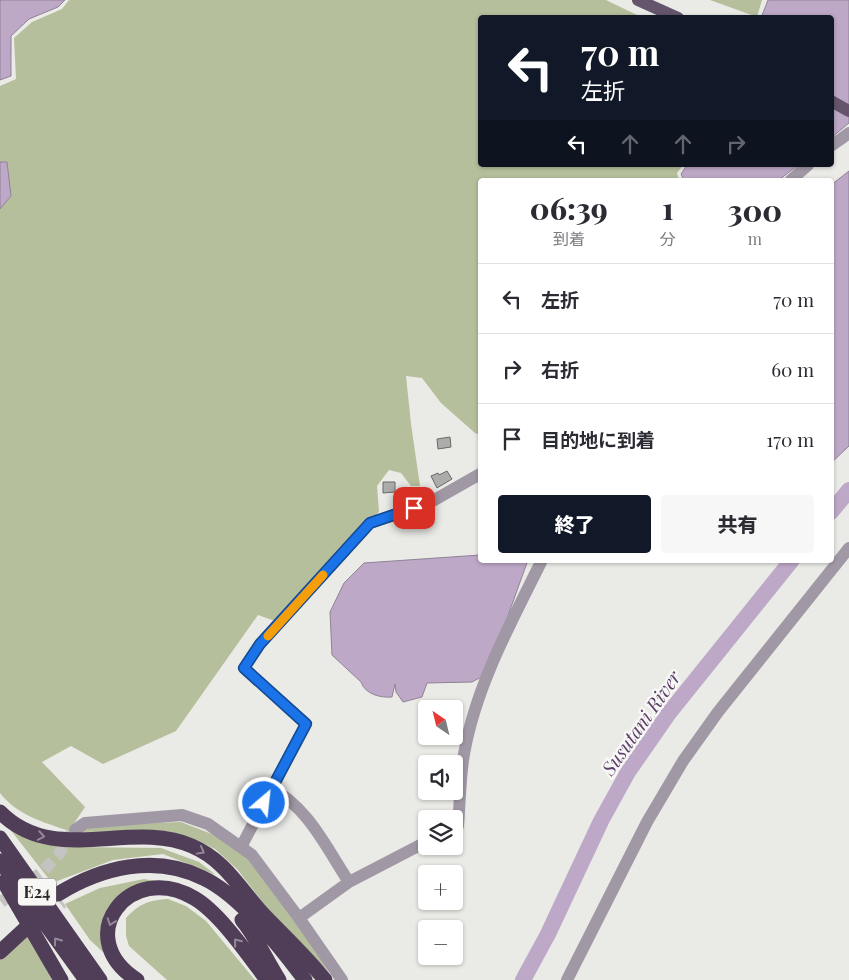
<!DOCTYPE html>
<html lang="ja">
<head>
<meta charset="utf-8">
<style>
	body { margin:0; font-family:"Playfair Display","Noto Sans JP",serif; background:#f7f7f7; color:#2b2b33; height:100vh; display:flex; flex-direction:column; font-size:19px; white-space:nowrap }
	* { box-sizing:border-box; margin:0 }
	p { font-size:16px; color:#7c7c81 }
	.icon { flex:none; width:28px; height:28px; fill:none; stroke:currentColor; stroke-width:2; stroke-linecap:round; stroke-linejoin:round }
	.map { position:relative; flex:1; overflow:hidden }
	.side { position:absolute; left:478px; top:178px; width:356px; height:385px; display:flex; flex-direction:column; background:#fff; border-radius:5px; box-shadow:0 1px 4px #0004 }
	.side>* { flex:none }
	.guide { position:absolute; left:478px; top:15px; width:356px; height:152px; border-radius:5px; box-shadow:0 1px 4px #0004; background:#111827; color:#fff; overflow:hidden }
	.needle { width:32px; rotate:325deg }
	.controls { position:absolute; left:418px; top:700px; display:grid; gap:10px }
	.controls a { display:grid; place-items:center; width:45px; height:45px; border-radius:5px; background:#fff; box-shadow:0 1px 4px #0004; font-size:25px }
	.pin { position:absolute; display:grid; place-items:center; width:42px; height:42px; color:#fff; margin:-21px; border-radius:10px; box-shadow:0 2px 8px #0006 }
	.me { position:absolute; width:55px; margin:-28px; rotate:28deg; stroke-linejoin:round; filter:drop-shadow(0 0 4px #0008) }
	.turn { display:flex; align-items:center; gap:18px; height:105px; padding:0 20px; font-size:22px }
	.turn .icon { width:65px; height:65px; stroke-width:2.5 }
	.turn b { display:block; font-size:35px; line-height:42px }
	.lanes { display:flex; align-items:center; height:48px; padding:0 20px; background:#0003; justify-content:center; gap:25px; direction:ltr }
	.lanes .off { opacity:.35 }
	.eta { display:flex; justify-content:space-evenly; align-items:center; height:85px; text-align:center }
	.eta b { font-size:30px; font-weight:800; line-height:35px }
	.cta { display:flex; gap:10px; margin-top:auto; padding:10px 20px }
	.cta a { flex:1; height:58px; border-radius:5px; background:#111827; color:#fff; font-size:20px; font-weight:800; line-height:58px; text-align:center }
	.cta a+a { background:#f7f7f7; color:#2b2b33 }
	ul { padding:0; list-style:none }
	li { display:flex; align-items:center; gap:15px; height:70px; padding:0 20px; border-top:1px solid #e1e1e2 }
	li div { flex:1 }
	li b { display:block; font-size:19px }
	li em { font-style:normal }
	.map>svg:first-child { display:block }
	.forest { fill:#b6bf9c }
	.water { fill:#bda8c7; stroke:#918297 }
	.lines { fill:none; stroke-linecap:round; stroke-linejoin:round }
	.river { stroke:#bda8c7; stroke-width:16 }
	.building { fill:#acacaa; stroke:#6a6b68 }
	.minor-tunnel { stroke:#c3c3c1; stroke-width:12; stroke-dasharray:12 6; stroke-linecap:butt }
	.highway-tunnel { stroke:#c3c3c1; stroke-width:15; stroke-dasharray:15 8; stroke-linecap:butt }
	.minor { stroke:#a198a5; stroke-width:12 }
	.major { stroke:#65556c; stroke-width:12 }
	.highway { stroke:#503d58; stroke-width:15 }
	.oneway { stroke:#938897 }
	.route-casing { stroke:#114b97; stroke-width:12 }
	.route { stroke:#1a73e8; stroke-width:9 }
	.slow { stroke:#f59e0b; stroke-width:9 }
	.labels { text-anchor:middle; stroke-width:5; stroke-linejoin:round; paint-order:stroke }
	.shield { fill:#f7f8f5; stroke:#676766; stroke-width:1 }
	.shield-label { font-size:16px; font-weight:bold; fill:#292928 }
	.water-label { font-size:19px; font-style:italic; fill:#5d3f6a; stroke:#f7f8f5 }
</style>
</head>
<body>
<div class="map">
<svg width="849" height="980" viewBox="0 0 849 980">
	<rect width="100%" height="100%" fill="#eaeae7"/>
	<path class="forest" d="M69 0H606L641 17 480 18V165H683L677 173 679 180H480V435L475 433 441 403 422 378 406 376 411 424 420 486H411L401 473 389 470 377 486 379 512 275 621 258 615 176 731 103 764 71 746 42 762 85 807 69 831C43 822 17 815 0 793V86L16 79 14 38 32 22 62 9Z
		M710 0H762L757 17Z
		M181 822 222 838 247 855 263 873 330 973 268 909 237 869 215 849 197 840 166 831 78 832 87 826Z
		M9 828 73 847 161 848 199 862 216 875 163 854 113 860 52 883Z
		M144 879 155 881 142 883 116 900 103 921 105 954 90 940 65 904 100 888Z
		M168 899 186 906 206 921 255 980H167L129 946 126 936V918C139 904 149 900 168 899Z
		M28 933 52 980H0V959Z"/>
	<path class="water" d="M0 0H65L58 7 29 19 11 36V76L0 80Z
		M768 0H849V123L831 138V18H761Z
		M0 162H7L11 196 0 209Z
		M687 165H798L779 180H684L681 174Z
		M849 171V446L831 463V185Z
		M480 555V560H528L487 674 472 682 427 683 422 697 403 702 396 692 395 684 392 697C380 698 365 694 361 682L332 655 330 612 344 583 364 563Z"/>
	<g class="lines">
		<path class="river" d="M831 512 849 490
			M523 980 548 934 601 821 628 772 669 713 792 560"/>
	</g>
	<path class="building" d="M450 437 451 447 438 449 437 439Z
		M447 471 452 479 437 488 431 476 438 473 439 475Z
		M383 482H395V492L383 493Z"/>
	<g class="lines">
		<path class="minor-tunnel" d="M1 902 41 873 59 854 72 833"/>
		<path class="highway-tunnel" d="M41 916 62 901"/>
		<path class="minor" d="M831 146 849 133
			M791 180 808 165
			M271 788C308 807 327 849 349 882
			M454 828 458 826C460 802 460 777 464 754 476 685 512 621 542 560
			M75 830 85 823 182 815 208 824 252 855 299 918 342 980
			M241 847 306 724 244 668 260 644 370 523 429 503 480 474
			M299 918 349 882 426 842
			M567 980 647 822 683 761 718 712 849 548"/>
		<path class="major" d="M638 0 678 18
			M831 101 849 111"/>
		<path class="highway" d="M0 812C54 867 131 819 192 846 225 860 240 889 263 914 284 936 306 956 325 980
			M0 838 100 980
			M0 861 86 980
			M4 882 61 980
			M58 894C102 867 155 854 203 878 240 895 281 948 305 980
			M242 920C257 938 266 960 279 980
			M0 952 27 927
			M137 980C70 937 130 860 194 898 220 913 249 956 267 980"/>
	</g>
	<defs><path id="oneway-chevron" d="M-2-3.5L2.5 0L-2 3.5" fill="none" stroke-width="1.6" stroke-linecap="round" stroke-linejoin="round" transform="scale(1.25)"/></defs>
	<g class="oneway">
		<use href="#oneway-chevron" transform="translate(41 836) rotate(10)"/>
		<use href="#oneway-chevron" transform="translate(201 851) rotate(29)"/>
		<use href="#oneway-chevron" transform="translate(111 922) rotate(109)"/>
		<use href="#oneway-chevron" transform="translate(57 941) rotate(-126)"/>
		<use href="#oneway-chevron" transform="translate(237 942) rotate(-129)"/>
	</g>
	<g class="lines">
		<g class="route-casing">
			<path id="route" d="M264 803 306 724 244 668 260 644 370 523 414 508"/>
		</g>
		<use href="#route" class="route"/>
		<path class="slow" d="M268 636 323 575"/>
	</g>
	<g class="labels">
		<rect class="shield" x="18" y="878.5" width="38" height="27" rx="4"/>
		<g class="shield-label">
			<text x="37" y="898">E24</text>
		</g>
		<g class="water-label">
			<text transform="translate(641 723) rotate(-55)" y="7">Susutani River</text>
		</g>
	</g>
</svg>
<div class="controls">
<a><svg class="needle" viewBox="-14 -14 28 28"><path d="M0-13l5 13h-10z" fill="#e53935"/><path d="M0 13l5-13h-10z" fill="#7c7c81"/></svg></a>
<a><svg class="icon" aria-label="sound" viewBox="0 0 24 24"><path d="M4 9h4l5-4v14l-5-4H4zM17 9q2 3 0 6"/></svg></a>
<a><svg class="icon" aria-label="layers" viewBox="0 0 24 24"><path d="M12 4l9 5-9 5-9-5zM3 14l9 5 9-5"/></svg></a>
<a>+</a>
<a>−</a>
</div>
<div class="pin" style="left:414px;top:508px;background:#d93025"><svg class="icon" aria-label="arrive" viewBox="0 0 24 24"><path d="M6 21V4h12l-3 4 3 4H6"/></svg></div>
<svg class="me" style="left:264px;top:803px" viewBox="-20 -20 40 40"><circle r="17" fill="#1a73e8" stroke="#fff" stroke-width="3"/><path d="M0-11L8 9 0 5-8 9z" fill="#fff"/></svg>
<div class="guide">
<div class="turn"><svg class="icon" aria-label="left" viewBox="0 0 24 24"><path d="M17 20v-9H6M10 6l-5 5 5 5"/></svg><div><b>70 m</b>左折</div></div>
<div class="lanes"><svg class="icon" aria-label="left" viewBox="0 0 24 24"><path d="M17 20v-9H6M10 6l-5 5 5 5"/></svg><svg class="icon off" aria-label="ahead" viewBox="0 0 24 24"><path d="M12 20V5M6 11l6-6 6 6"/></svg><svg class="icon off" aria-label="ahead" viewBox="0 0 24 24"><path d="M12 20V5M6 11l6-6 6 6"/></svg><svg class="icon off" aria-label="right" viewBox="0 0 24 24"><path d="M7 20v-9h11M14 6l5 5-5 5"/></svg></div>
</div>
<section class="side">
<div class="eta">
<div><b>06:39</b><p>到着</p></div>
<div><b>1</b><p>分</p></div>
<div><b>300</b><p>m</p></div>
</div>
<ul>
<li><svg class="icon" aria-label="left" viewBox="0 0 24 24"><path d="M17 20v-9H6M10 6l-5 5 5 5"/></svg><div><b>左折</b></div><em>70 m</em></li>
<li><svg class="icon" aria-label="right" viewBox="0 0 24 24"><path d="M7 20v-9h11M14 6l5 5-5 5"/></svg><div><b>右折</b></div><em>60 m</em></li>
<li><svg class="icon" aria-label="arrive" viewBox="0 0 24 24"><path d="M6 21V4h12l-3 4 3 4H6"/></svg><div><b>目的地に到着</b></div><em>170 m</em></li>
</ul>
<div class="cta"><a>終了</a><a>共有</a></div>
</section>
</div>
</body>
</html>
